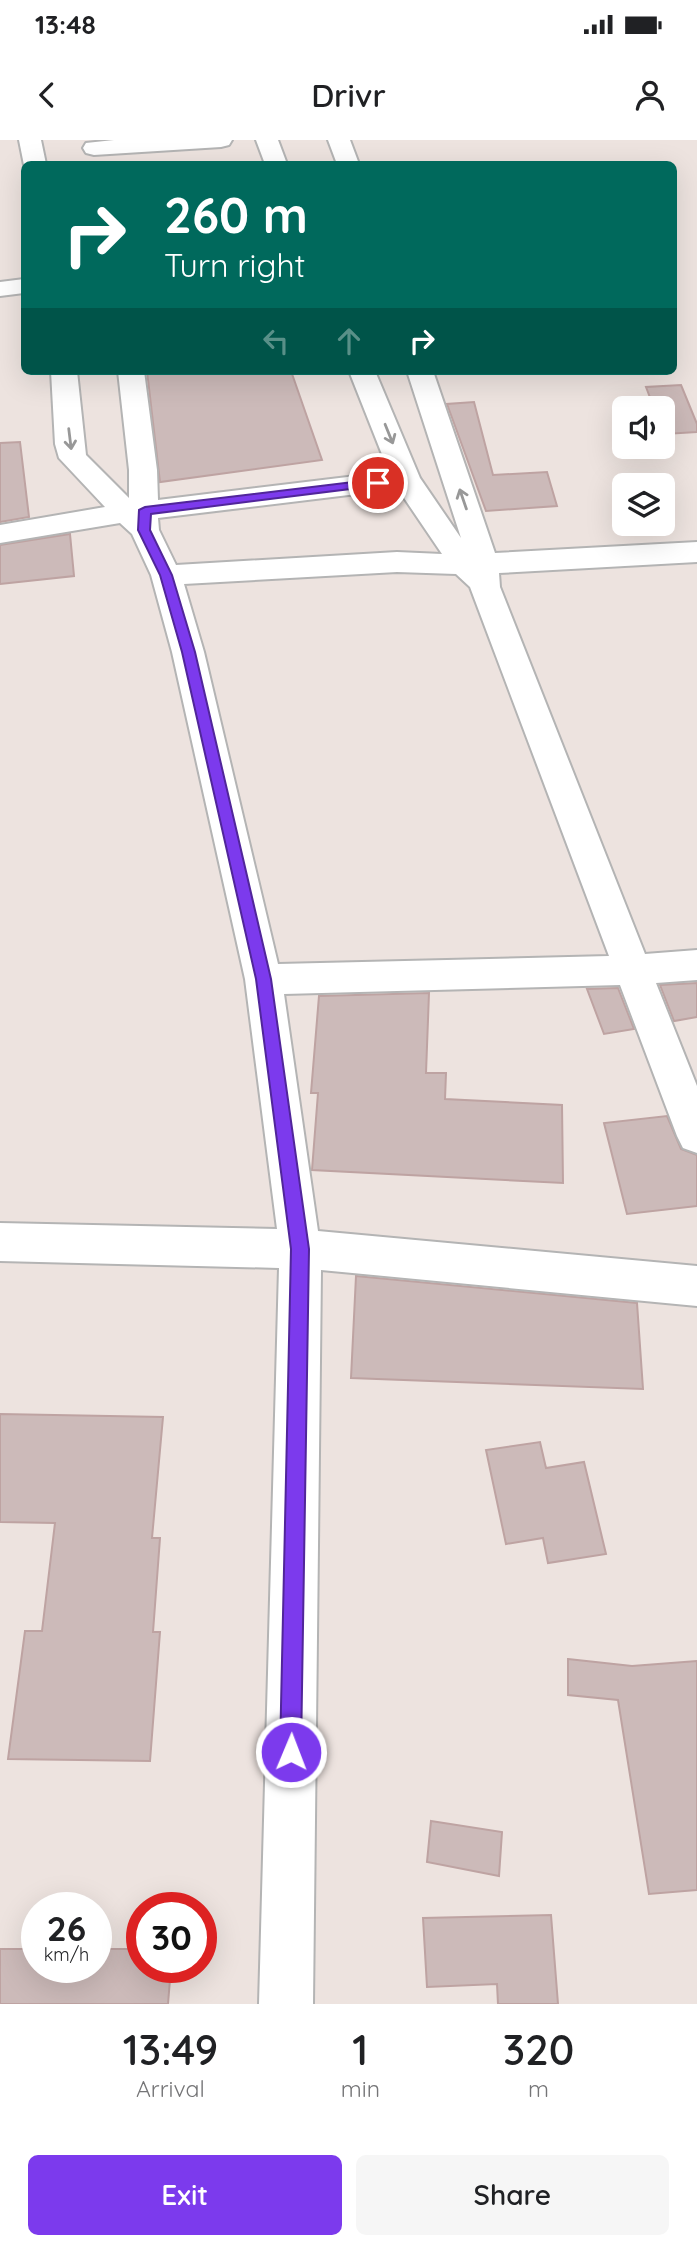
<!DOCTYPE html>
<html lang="en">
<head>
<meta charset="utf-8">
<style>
	body { margin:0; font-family:Quicksand,sans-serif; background:#f6f6f6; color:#202124; height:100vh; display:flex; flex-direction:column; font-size:26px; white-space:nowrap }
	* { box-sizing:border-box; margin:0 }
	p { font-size:23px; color:#757577 }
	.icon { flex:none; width:38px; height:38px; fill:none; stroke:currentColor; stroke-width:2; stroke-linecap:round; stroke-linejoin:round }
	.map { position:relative; height:1864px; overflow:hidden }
	.details { display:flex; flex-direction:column; background:#fff; flex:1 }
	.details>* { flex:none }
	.top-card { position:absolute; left:21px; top:21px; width:656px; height:214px; border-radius:10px; box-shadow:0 7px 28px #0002; background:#00695c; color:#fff; overflow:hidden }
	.fabs { position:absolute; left:612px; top:256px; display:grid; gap:14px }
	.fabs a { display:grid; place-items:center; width:63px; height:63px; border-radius:10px; background:#fff; box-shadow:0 7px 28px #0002; font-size:35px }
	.speed { position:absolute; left:21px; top:1752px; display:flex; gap:14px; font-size:35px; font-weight:700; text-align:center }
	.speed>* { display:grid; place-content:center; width:91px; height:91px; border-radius:50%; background:#fff; box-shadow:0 7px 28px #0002; line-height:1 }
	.speed small { font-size:18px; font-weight:400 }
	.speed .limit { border:10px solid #d22; background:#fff; color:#111 }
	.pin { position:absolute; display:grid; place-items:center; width:60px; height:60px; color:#fff; margin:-30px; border:4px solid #fff; border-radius:50%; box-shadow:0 2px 7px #0007 }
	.me { position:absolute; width:77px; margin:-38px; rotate:1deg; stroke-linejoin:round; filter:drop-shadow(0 0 5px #0008) }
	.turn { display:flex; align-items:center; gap:24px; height:147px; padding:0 28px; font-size:32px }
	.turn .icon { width:91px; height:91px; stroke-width:2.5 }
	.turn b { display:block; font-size:49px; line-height:60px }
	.lanes { display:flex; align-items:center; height:66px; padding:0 28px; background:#0003; justify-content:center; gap:35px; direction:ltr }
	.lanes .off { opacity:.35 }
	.eta { display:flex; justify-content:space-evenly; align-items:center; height:119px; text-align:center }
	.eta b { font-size:42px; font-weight:600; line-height:49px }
	.cta { display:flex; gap:14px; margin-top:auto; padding:14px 28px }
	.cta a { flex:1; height:80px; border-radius:10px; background:#7c3aed; color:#fff; font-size:28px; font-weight:600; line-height:80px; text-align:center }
	.cta a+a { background:#f6f6f6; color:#202124 }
	.status { display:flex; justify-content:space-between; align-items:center; height:49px; padding:0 35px; background:#fff; direction:ltr }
	.status svg { height:19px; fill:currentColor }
	header { display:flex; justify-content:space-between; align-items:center; height:91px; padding:0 28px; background:#fff; font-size:32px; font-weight:600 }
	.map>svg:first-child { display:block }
	.building { fill:#ccbab9; stroke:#bea3a2; stroke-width:2 }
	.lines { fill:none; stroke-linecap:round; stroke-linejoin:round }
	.minor-casing { stroke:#b4b4b4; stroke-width:4 }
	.minor { fill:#fff; fill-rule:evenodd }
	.oneway { stroke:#989898 }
	.route { fill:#7c3aed; stroke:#51269a; stroke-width:2 }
</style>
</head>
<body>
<div class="status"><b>13:48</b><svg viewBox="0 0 49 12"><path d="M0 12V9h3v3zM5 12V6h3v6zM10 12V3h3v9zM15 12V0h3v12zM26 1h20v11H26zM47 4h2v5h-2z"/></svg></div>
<header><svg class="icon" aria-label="back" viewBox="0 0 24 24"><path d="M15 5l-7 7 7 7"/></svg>Drivr<svg class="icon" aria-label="person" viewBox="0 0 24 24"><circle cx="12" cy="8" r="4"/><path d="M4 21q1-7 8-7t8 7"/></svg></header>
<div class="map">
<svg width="697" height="1864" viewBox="0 0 697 1864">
	<rect width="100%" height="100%" fill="#ede3df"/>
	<path class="building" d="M147 231H291L322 320 160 342Z
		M681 245 697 284V292L665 294 663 268H654L646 247Z
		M474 262 493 335 547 332 557 366 486 371 447 264Z
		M20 302 29 377 0 382V303Z
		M70 394 74 436 0 444V405Z
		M697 843V877L674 881 660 845Z
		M618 848 634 889 604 894 587 849Z
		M429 853 426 933H446L445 959 562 965 563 1043 312 1030 318 953H311L319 856Z
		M667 976 681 1009 697 1015V1066L627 1074 604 983Z
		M356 1136 637 1163 643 1249 351 1238Z
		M0 1274 163 1277 152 1398H160L153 1492H160L150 1621 8 1619 25 1491H42L55 1383 0 1382Z
		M540 1302 546 1328 584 1322 606 1414 548 1423 543 1398 506 1404 486 1310Z
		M568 1519 632 1526 697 1521V1750L649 1754 618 1560 568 1555Z
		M431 1681 502 1692 499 1736 427 1722Z
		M551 1775 558 1864H498L497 1844 427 1847 423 1778Z
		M0 1809H37V1827H96V1809H142V1827H171L168 1864H0Z"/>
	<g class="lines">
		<g class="minor-casing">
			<path id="minor" d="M19 0H41L46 24 24 25Z
				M114 0H232L229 5 221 7 94 15 86 13 83 8 86 3Z
				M256 0H278L287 24H265Z
				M328 0H350L359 24H337Z
				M24 139V153L0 156V142Z
				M51 231H77L86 315 129 358V330L118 231H144L157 330 158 360 389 332 349 231H375L420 338 461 398 407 231H433L495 413 697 402V422L499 433 500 447 645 814 697 810V840L656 843 697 946V1013L683 1008 677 996 620 845 284 854 318 1091 697 1126V1166L321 1130 313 1864H259L279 1128 0 1121V1083L277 1089 245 839 172 512 151 435 132 394 120 383 0 403V385L105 367 59 318 55 304ZM398 349 442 414 397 412 176 425 159 390 158 378ZM397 432 456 434 470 447 609 816 278 824 204 512 184 444Z"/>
		</g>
		<use href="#minor" class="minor"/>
	</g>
	<defs><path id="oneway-shaft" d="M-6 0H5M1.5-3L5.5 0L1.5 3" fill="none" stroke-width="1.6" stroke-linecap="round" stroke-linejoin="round" transform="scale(1.75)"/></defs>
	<g class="oneway">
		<use href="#oneway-shaft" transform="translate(389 294) rotate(68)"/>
		<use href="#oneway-shaft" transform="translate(70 299) rotate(83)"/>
		<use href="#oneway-shaft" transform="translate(463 359) rotate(-109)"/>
	</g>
	<path class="route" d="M378 339 382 340V345L151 374 150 390 172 435 195 512 271 839 309 1109 301 1612 298 1620 291 1623 283 1620 280 1612 291 1109 256 839 182 512 160 435 138 390 139 370 145 367Z"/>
</svg>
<div class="fabs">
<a><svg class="icon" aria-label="sound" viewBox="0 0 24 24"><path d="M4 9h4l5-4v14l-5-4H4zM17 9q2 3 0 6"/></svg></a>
<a><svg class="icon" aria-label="layers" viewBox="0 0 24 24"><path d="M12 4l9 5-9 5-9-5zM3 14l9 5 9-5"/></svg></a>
</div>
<div class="speed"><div>26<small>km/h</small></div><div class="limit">30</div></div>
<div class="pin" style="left:378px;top:343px;background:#d93025"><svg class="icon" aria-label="arrive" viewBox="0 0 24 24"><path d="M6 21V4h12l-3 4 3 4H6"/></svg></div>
<svg class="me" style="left:291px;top:1612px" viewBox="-20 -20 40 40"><circle r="17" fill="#7c3aed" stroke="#fff" stroke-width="3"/><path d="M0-11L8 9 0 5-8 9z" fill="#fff"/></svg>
<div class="top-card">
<div class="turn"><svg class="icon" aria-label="right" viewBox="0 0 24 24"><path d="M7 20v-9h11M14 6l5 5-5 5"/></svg><div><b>260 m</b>Turn right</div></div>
<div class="lanes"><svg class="icon off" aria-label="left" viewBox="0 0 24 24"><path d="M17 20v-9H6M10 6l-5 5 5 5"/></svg><svg class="icon off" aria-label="ahead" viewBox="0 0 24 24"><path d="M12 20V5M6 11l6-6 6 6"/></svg><svg class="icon" aria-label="right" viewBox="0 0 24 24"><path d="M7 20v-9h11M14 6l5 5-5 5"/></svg></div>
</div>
</div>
<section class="details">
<div class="eta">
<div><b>13:49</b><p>Arrival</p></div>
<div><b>1</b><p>min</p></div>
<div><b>320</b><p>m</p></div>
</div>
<div class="cta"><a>Exit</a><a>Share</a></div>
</section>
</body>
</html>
